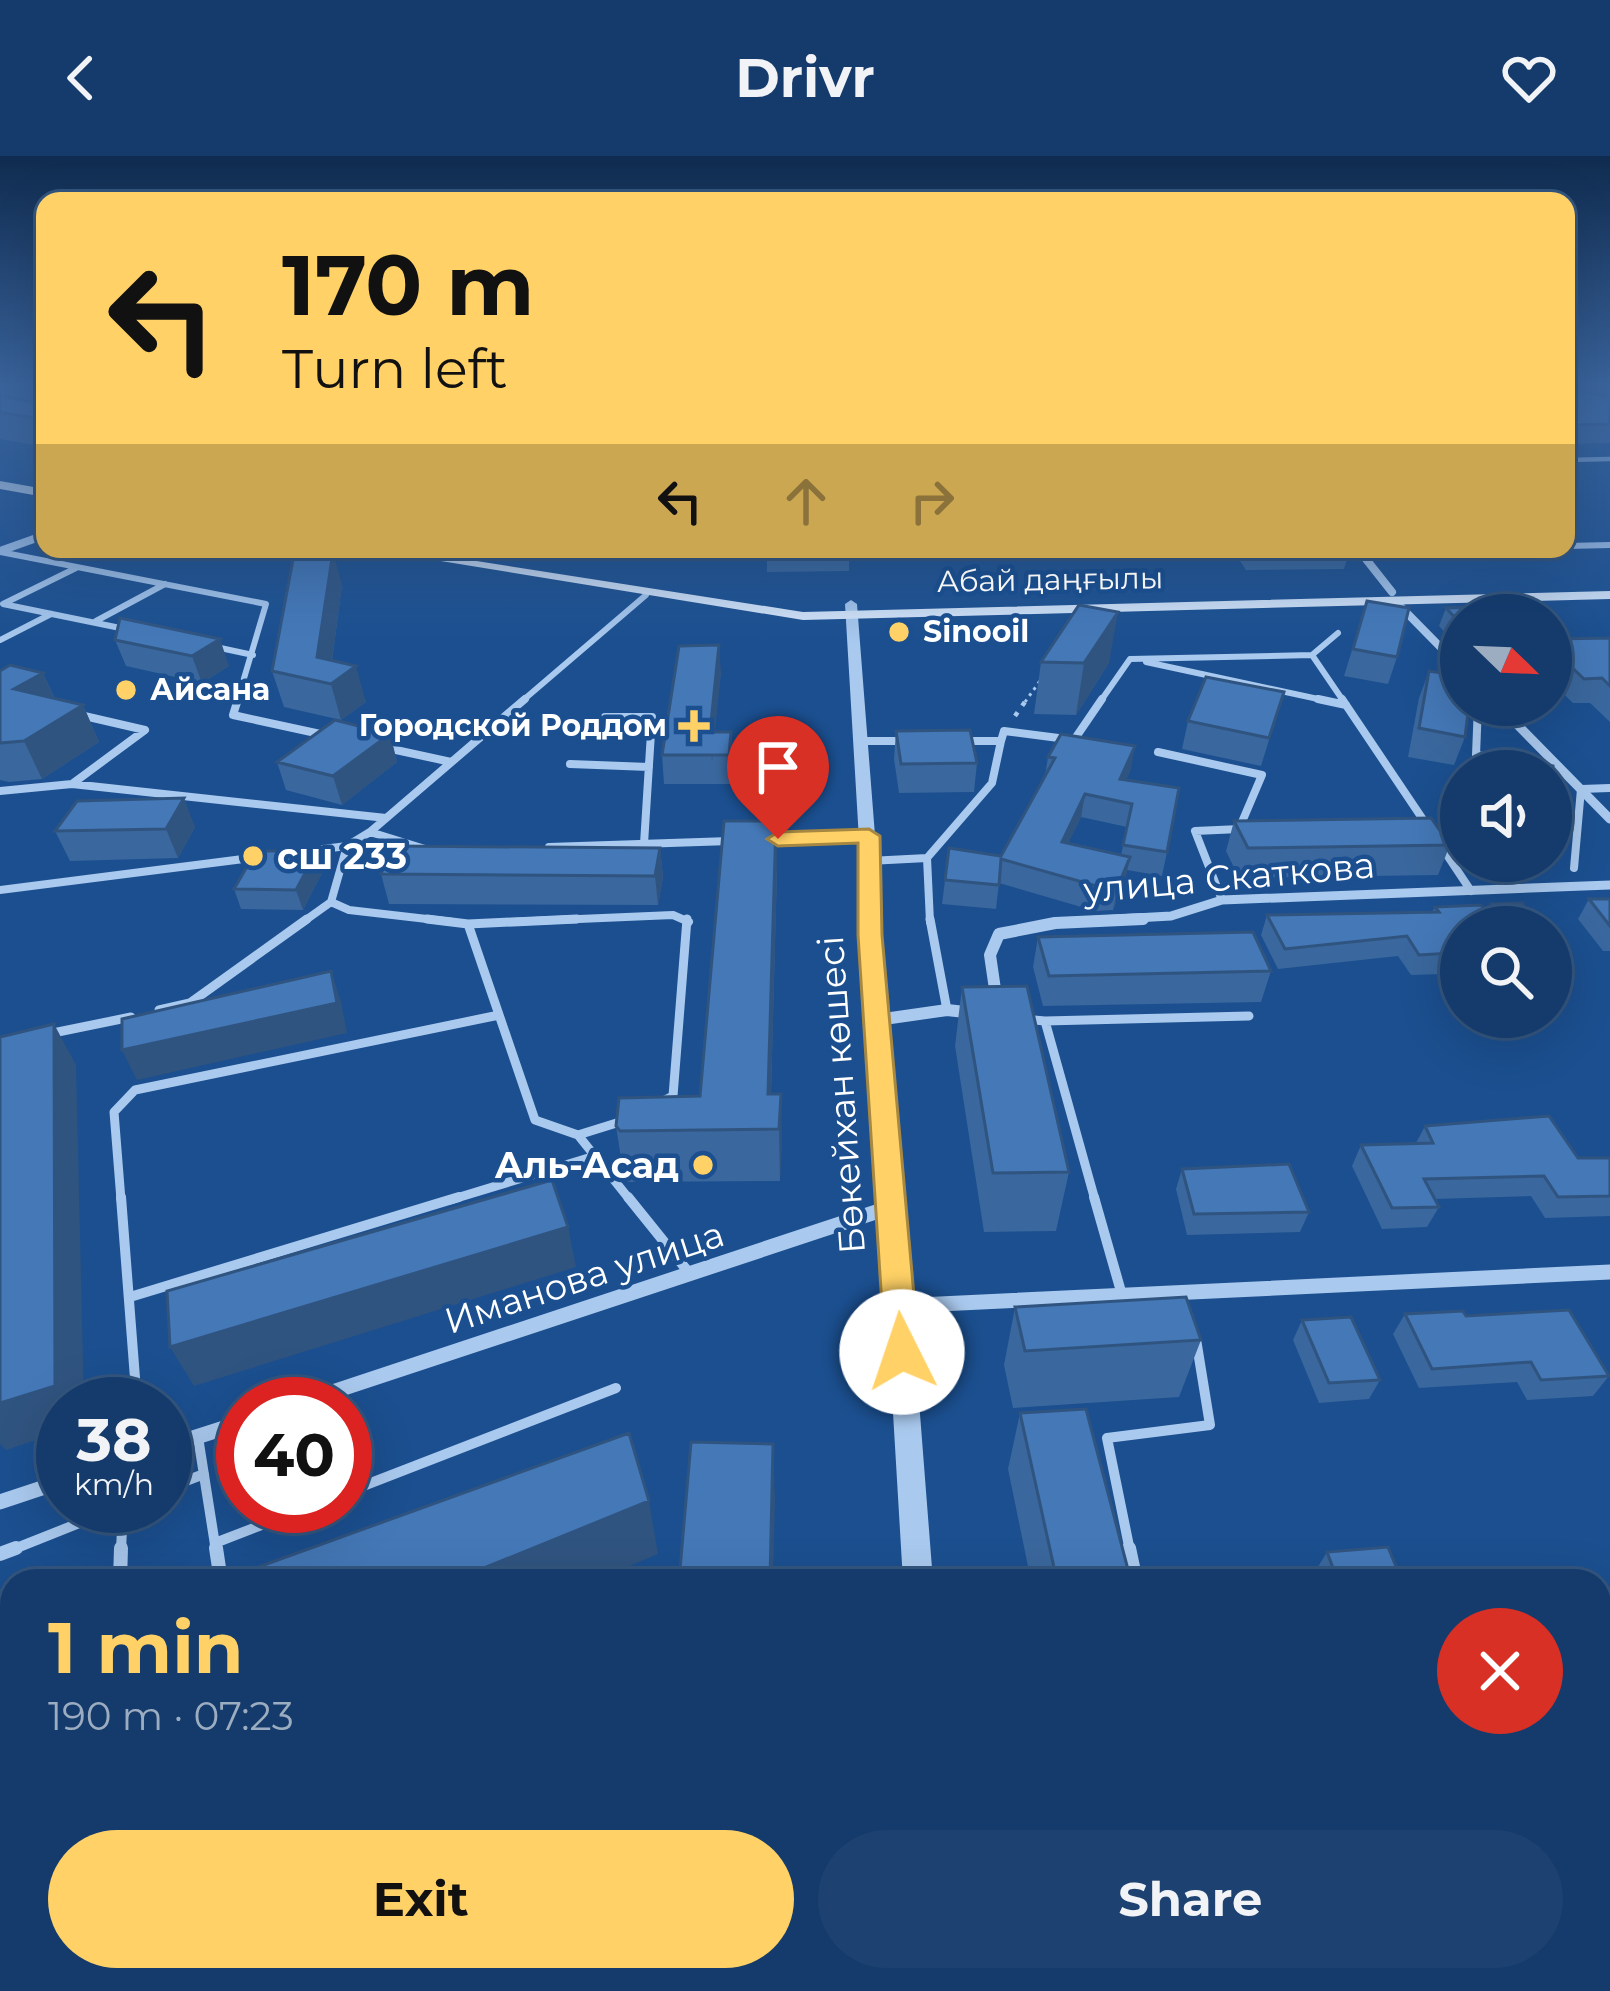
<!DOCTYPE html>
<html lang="en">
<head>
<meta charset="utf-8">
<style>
	body { margin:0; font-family:Montserrat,sans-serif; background:#1d4271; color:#f1f3f6; height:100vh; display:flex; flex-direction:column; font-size:45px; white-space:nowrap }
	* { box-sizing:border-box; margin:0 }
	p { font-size:39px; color:#9dadc1 }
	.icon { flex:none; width:66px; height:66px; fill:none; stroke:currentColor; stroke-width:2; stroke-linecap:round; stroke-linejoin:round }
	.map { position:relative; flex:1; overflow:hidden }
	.panel { position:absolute; left:0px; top:1413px; width:1611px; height:423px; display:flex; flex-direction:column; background:#143b6b; border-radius:36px 36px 0 0; box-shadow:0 12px 48px #0002,0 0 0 3px #33557e }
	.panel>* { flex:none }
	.hud { position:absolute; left:36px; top:36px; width:1539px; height:366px; border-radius:24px; box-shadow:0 12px 48px #0002,0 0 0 3px #33557e; background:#ffd166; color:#111; overflow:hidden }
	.needle { width:78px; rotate:113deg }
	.tools { position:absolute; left:1440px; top:438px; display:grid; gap:24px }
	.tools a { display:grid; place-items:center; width:132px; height:132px; border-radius:50%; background:#143b6b; box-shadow:0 12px 48px #0002,0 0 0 3px #33557e; font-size:60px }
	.speed { position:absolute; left:36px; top:1221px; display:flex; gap:24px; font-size:60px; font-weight:700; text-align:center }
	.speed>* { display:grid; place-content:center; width:156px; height:156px; border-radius:50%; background:#143b6b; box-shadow:0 12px 48px #0002,0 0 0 3px #33557e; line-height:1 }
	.speed small { font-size:30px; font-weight:400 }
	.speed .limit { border:18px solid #d22; background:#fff; color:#111 }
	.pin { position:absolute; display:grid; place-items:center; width:102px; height:102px; color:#fff; margin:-123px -51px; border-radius:50% 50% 50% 0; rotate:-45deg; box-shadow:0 0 12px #0007 }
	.pin .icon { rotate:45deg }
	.me { position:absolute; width:132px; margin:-66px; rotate:356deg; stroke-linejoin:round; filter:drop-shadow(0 0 9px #0008) }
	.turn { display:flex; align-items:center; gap:42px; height:252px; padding:0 48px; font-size:54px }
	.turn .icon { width:156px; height:156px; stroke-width:2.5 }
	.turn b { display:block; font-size:84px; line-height:102px }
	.lanes { display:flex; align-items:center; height:114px; padding:0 48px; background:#0003; justify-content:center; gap:60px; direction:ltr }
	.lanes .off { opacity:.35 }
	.round { display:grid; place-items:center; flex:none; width:126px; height:126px; border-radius:63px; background:#1d4271 }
	.overview { display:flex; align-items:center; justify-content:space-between; height:204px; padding:0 48px }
	h1 { font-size:72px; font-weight:700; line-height:90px; color:#ffd166 }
	.cta { display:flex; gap:24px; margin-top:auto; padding:24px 48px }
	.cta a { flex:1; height:138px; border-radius:72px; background:#ffd166; color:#111; font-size:48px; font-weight:700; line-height:138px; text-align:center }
	.cta a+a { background:#1d4271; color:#f1f3f6 }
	header { display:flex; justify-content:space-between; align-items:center; height:156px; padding:0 48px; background:#143b6b; font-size:54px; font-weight:700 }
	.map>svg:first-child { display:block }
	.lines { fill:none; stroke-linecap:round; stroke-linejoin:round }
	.path-far1 { stroke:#a9c9ee; stroke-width:3; stroke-dasharray:3 4.5; stroke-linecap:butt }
	.path { stroke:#a9c9ee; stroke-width:4.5; stroke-dasharray:4.5 8; stroke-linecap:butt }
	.service-far5 { stroke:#a9c9ee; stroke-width:4.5 }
	.service-far4 { stroke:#a9c9ee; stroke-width:6 }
	.service-far3 { stroke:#a9c9ee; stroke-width:8 }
	.service-far2 { stroke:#a9c9ee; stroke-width:9 }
	.service-far1 { stroke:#a9c9ee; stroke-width:10 }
	.service { stroke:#a9c9ee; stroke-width:14 }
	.minor-far5 { stroke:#a9c9ee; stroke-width:6 }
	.minor-far4 { stroke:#a9c9ee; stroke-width:8 }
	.minor-far3 { stroke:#a9c9ee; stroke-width:9 }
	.minor-far2 { stroke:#a9c9ee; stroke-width:12 }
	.minor-far1 { stroke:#a9c9ee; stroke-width:15 }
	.minor { stroke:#a9c9ee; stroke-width:18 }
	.tertiary { fill:#a9c9ee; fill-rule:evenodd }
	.secondary { fill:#d6e6fa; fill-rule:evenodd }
	.wall { fill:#3a679d; fill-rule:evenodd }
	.shaded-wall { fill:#305480 }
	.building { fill:#4478b7; stroke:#305480; stroke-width:3 }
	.route { fill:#ffd166; stroke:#a68842; stroke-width:3 }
	.poi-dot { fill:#ffd166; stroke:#1b4f8f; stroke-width:4.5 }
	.labels { text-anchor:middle; stroke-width:9; stroke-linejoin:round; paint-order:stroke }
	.far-street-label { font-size:30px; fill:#fff; stroke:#1b4f8f }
	.far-poi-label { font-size:30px; font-weight:bold; fill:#fff; stroke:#1b4f8f; text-anchor:start }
	.poi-label { font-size:36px; font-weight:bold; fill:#fff; stroke:#1b4f8f; text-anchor:start }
	.street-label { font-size:36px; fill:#fff; stroke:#1b4f8f }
</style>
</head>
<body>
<header><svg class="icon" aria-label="back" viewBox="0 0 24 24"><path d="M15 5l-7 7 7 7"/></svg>Drivr<svg class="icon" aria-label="heart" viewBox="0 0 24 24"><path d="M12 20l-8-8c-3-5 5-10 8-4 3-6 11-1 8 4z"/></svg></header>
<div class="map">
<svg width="1610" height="1835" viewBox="0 0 1610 1835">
	<rect width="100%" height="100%" fill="#1b4f8f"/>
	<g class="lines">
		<path class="path-far1" d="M1025 546 1042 522"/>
		<path class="path" d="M1015 560 1027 543"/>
		<path class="service-far5" d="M1566 304 1610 303"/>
		<path class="service-far4" d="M1566 390 1610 389
			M1093 394 1129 393
			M1360 395 1427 393
			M0 396 266 448 237 546
			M963 399 1093 393
			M76 412 3 448 130 474
			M96 465 165 428
			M0 484 51 458
			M211 490 253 499
			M1312 499 1338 477
			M1146 506 1332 546
			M521 546 646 439
			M1100 546 1130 503 1312 499 1344 546"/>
		<path class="service-far3" d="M238 543 233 559 325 579
			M1318 543 1346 549
			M1342 543 1428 671
			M1478 549 1476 599 1558 610
			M605 561H652L644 688
			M862 585H905
			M963 585H1001L1004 575 1074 584 1102 543
			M382 591 451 606
			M1158 596 1262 619 1239 673
			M570 608 649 611
			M72 628 145 574 80 559
			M0 635 72 628 386 662
			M370 676 347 690 331 746 349 754 453 766
			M765 684 868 680
			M1441 690 1471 735
			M549 691 730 685
			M425 693 370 676 525 543
			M299 696 347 690
			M927 702 930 766
			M869 705 927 702 992 627 1001 585
			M1574 712 1581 633 1610 632
			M0 734 259 701
			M1222 744 1195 675 1240 673
			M303 766 331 746
			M508 766 673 759 689 766"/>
		<path class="service-far2" d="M427 763 468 768 535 964 578 979 630 1044
			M930 763 947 854
			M468 768 577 763
			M159 854 190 847 307 763
			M1023 863 1045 865 1095 1044
			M1045 865 1249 860
			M48 878 131 861
			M665 944 673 940 687 763
			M578 979 623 965
			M121 1044 114 956 135 934 499 859
			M450 1044 595 1000"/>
		<path class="service-far1" d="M121 1041 137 1248
			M628 1041 690 1118
			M1094 1041 1122 1139
			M130 1141 459 1041
			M198 1281 216 1395
			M165 1333 204 1318
			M345 1337 616 1232
			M215 1387 311 1350
			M9 1395 122 1350
			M121 1395 123 1350
			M1130 1395 1107 1282 1210 1269 1196 1183"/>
		<path class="service" d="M216 1392 221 1425
			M1129 1392 1136 1425
			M0 1398 16 1392
			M120 1425 121 1392
			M159 1835 165 1824
			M580 1835 581 1824
			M1207 1835 1211 1824"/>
		<path class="minor-far5" d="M1566 233 1610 232"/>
		<path class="minor-far4" d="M1358 393 1392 436
			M0 395 45 379
			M1399 449 1461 512"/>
		<path class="minor-far3" d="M1498 549 1610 663
			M1063 766 1171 760 1222 744 1610 729"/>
		<path class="minor-far2" d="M997 847 990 799 999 778 1055 767 1143 763
			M877 864 947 854 974 857"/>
		<path class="minor-far1" d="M898 1150 1610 1116
			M296 1248 891 1051
			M165 1291 243 1266
			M0 1346 63 1325"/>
		<path class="minor" d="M1599 1548 1610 1547"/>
		<path class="tertiary" d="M851 444 857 448 933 1425H903L845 448Z
			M928 1824H964L965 1835H929Z"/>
		<path class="secondary" d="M0 325 45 333V341L0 333Z
			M367 393H400L803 456 1610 435V443L803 464Z"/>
	</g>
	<path class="wall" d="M0 231H45V264L0 256Z
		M1566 231 1575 235 1576 231H1610V287L1566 288Z
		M0 256 45 264V291L0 283Z
		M767 393H849V415L767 416Z
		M1232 393H1350L1344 413 1246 414Z
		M342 429 332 505 366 546 341 564 284 551 272 515Z
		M1367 445 1397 501 1388 528 1344 520Z
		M1446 452 1461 459V493L1439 470Z
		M120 462 229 510 202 527 126 510 115 484Z
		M1610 482V566L1590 547H1573L1551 526V483Z
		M1041 506 1109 507 1076 559 1034 558Z
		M0 515 43 517 55 543 83 549 99 586 42 623 9 626 0 624Z
		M1429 515 1465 581 1454 609 1408 601 1419 542Z
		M721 516 714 576H731L733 605 731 628H664L662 599Z
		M1284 536 1261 610 1182 593 1188 565Z
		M896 575 977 607 974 636 899 637 894 603Z
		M390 578 397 606 342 649 286 634 277 606Z
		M1048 601 1131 613 1126 624 1167 696 1162 720 1127 714 1125 725 1113 754 1095 755 999 727 996 753 942 748 949 692 1001 700 1045 620ZM1081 661 1127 671 1121 699 1068 687Z
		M1234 665 1450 689 1438 719 1239 722 1226 695Z
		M195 671 178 702 70 705 55 675Z
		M660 692 663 721 658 749 389 748 381 718Z
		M1506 705H1541L1538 712Z
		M777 714 771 938H781L780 1025 627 1026 624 1022 616 970 700 940Z
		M323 715 303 754 241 753 234 733Z
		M1589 743H1610V795H1603L1578 763Z
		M1522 747 1461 771V810L1447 811 1444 818 1411 819 1398 800 1278 813 1261 779 1267 759 1432 756 1435 751 1487 757 1491 748Z
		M1038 781 1271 815 1261 846 1043 850 1033 811Z
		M962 831 1069 1016 1056 1075 984 1076 955 890Z
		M1425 970 1578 1002H1610V1060L1545 1062 1531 1040 1435 1043 1439 1051 1427 1071 1382 1073 1352 1010 1361 989 1416 987Z
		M1182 1013 1309 1056 1300 1076 1187 1079 1176 1033Z
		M1015 1151 1201 1184 1179 1241 1013 1252 1004 1209Z
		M1405 1158 1466 1160 1609 1220 1593 1240 1527 1244 1517 1226 1419 1232 1393 1178Z
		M1302 1164 1380 1224 1369 1243 1319 1247 1293 1184Z
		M1020 1257 1131 1425H1031L1008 1313Z
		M1327 1396 1402 1425H1320L1316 1414Z
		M1610 1610V1642L1599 1619Z"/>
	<path class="shaded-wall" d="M333 396 342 429 329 527 317 501Z
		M1118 456 1109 507 1076 559 1084 507Z
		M220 483 229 510 202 527 192 500Z
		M719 489 721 516 712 605 710 576Z
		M356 510 366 546 341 564 331 528Z
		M43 517 59 553 14 533Z
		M83 549 99 586 42 623 24 585Z
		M731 576 733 605 731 628 729 599Z
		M390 578 397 606 342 649 333 620Z
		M1135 590 1131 613 1116 646 1120 623Z
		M1085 638 1081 661 1058 709 1062 686Z
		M184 642 195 671 178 702 166 673Z
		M776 665 777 714 770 974 768 938Z
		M660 692 663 721 658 749 655 720Z
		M317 695 323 715 303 754 296 734Z
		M1130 701 1125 725 1113 754 1118 730Z
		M331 815 341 846 347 877 137 924 122 894Z
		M54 868 76 909 84 1248H63V1275L6 1294 0 1288V1247Z
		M781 938 782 990 780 1025 779 973Z
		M568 1071 576 1111 194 1230 170 1191Z
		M773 1288 775 1343 773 1425H770Z
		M649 1345 658 1398 594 1425H452Z
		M12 1681V1725L0 1731V1686Z"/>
	<path class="building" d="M40 231H45V264L0 256V239L35 247Z
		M1566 231H1572V234L1610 241V268L1566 269Z
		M295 393H315L333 396 317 501 356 510 331 528 272 515Z
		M767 393H849V395L767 396Z
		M1367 445 1409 452 1397 501 1353 493Z
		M1079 449 1118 456 1084 507 1041 506Z
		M1486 451 1494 459H1461V468L1446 452Z
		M120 462 220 483 192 500 115 484Z
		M1610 482V530L1602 522 1584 523 1551 491V483Z
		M719 489 710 576H731L729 599H662L679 490Z
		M10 509 43 517 14 533 83 549 24 585 0 587V515Z
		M1429 515 1461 520V549H1469L1465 581 1419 572Z
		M1206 521 1284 536 1269 582 1188 565Z
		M335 564 390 578 333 620 277 606Z
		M970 574 977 607 901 608 896 575Z
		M1061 578 1135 590 1120 623 1179 632 1167 696 1123 689 1132 648 1085 638 1062 686 1130 701 1118 730 1100 731 1001 703 999 729 945 724 949 692 1001 700 1055 602 1048 601Z
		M1504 601 1553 610 1552 682 1551 615H1503Z
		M184 642 166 673 55 675 77 645Z
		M1431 662 1450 689 1248 692 1234 665Z
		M724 665H776L768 938H781L779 973 620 975 616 970 619 942 700 940Z
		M393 690 660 692 655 720 381 718Z
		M256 695H317L296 734 234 733Z
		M1589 743H1610V770Z
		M1522 747 1540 771H1461V790L1448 791 1453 797 1419 799 1407 780 1285 793 1267 759 1439 756 1435 751 1481 749 1490 762 1491 748Z
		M1253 776 1271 815 1049 820 1038 781Z
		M331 815 337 847 122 894V863Z
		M1027 830 1069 1016 993 1017 962 831Z
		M54 868 55 1230 0 1247V881Z
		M1549 960 1578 1002H1610V1040L1558 1041 1544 1020 1424 1023 1439 1051 1392 1052 1361 989 1433 987 1425 970Z
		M1289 1008 1309 1056 1194 1058 1182 1013Z
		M552 1024 568 1071 170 1191 167 1135Z
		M1186 1141 1201 1184 1025 1195 1015 1151Z
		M1569 1154 1609 1220 1541 1224 1531 1206 1432 1213 1405 1158 1463 1155 1466 1160Z
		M1351 1161 1380 1224 1329 1227 1302 1164Z
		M1086 1253 1131 1425H1057L1020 1257Z
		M629 1277 649 1345 452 1425H255L253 1413Z
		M691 1286 773 1288 770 1425H679Z
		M1388 1391 1402 1425H1338L1327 1396Z
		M12 1533V1681L0 1686V1538Z
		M646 1824H761V1835H645Z"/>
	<linearGradient id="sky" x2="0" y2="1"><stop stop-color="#0f2b4f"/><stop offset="0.47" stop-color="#39639b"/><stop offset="1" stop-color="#39639b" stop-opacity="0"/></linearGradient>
	<rect width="1610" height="488" fill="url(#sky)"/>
	<path class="route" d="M869 673 880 680 882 779 919 1196 914 1206H890L885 1196 858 779V687L778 690 767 683 778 676Z"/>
	<g class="poi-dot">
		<circle cx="899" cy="476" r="12"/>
		<circle cx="126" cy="534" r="12"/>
		<path d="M688 552h12v12h12v12h-12v12h-12v-12h-12v-12h12z"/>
		<circle cx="253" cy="700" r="12"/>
		<circle cx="703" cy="1009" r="12"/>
	</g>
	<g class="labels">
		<g class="far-street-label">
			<text transform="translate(1050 424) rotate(-1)" y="10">Абай даңғылы</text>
		</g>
		<g class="far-poi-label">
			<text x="923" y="486">Sinooil</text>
			<text x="150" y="544">Айсана</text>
			<text x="667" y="580" text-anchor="end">Городской Роддом</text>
		</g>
		<g class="poi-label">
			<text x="277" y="713">сш 233</text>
			<text x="679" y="1022" text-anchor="end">Аль-Асад</text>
		</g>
		<g class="street-label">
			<text transform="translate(1229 721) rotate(-5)" y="13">улица Скаткова</text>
			<text transform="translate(841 939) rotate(-94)" y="13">Бөкейхан көшесі</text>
			<text transform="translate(584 1121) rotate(-18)" y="13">Иманова улица</text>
		</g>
	</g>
</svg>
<div class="tools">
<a><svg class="needle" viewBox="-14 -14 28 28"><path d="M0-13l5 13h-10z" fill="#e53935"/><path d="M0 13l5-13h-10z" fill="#9dadc1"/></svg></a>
<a><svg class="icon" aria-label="sound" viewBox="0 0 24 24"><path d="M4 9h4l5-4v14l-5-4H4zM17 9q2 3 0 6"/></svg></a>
<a><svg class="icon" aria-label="search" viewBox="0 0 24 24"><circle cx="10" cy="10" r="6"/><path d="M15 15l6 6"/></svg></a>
</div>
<div class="speed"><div>38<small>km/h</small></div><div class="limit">40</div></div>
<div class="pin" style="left:778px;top:683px;background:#d93025"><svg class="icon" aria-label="arrive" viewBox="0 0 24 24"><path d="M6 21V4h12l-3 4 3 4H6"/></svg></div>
<svg class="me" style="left:902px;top:1196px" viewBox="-20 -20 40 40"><circle r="19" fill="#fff"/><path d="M0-13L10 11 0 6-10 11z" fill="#ffd166"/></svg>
<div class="hud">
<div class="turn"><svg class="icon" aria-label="left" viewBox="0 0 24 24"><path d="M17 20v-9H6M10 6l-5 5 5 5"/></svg><div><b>170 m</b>Turn left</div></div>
<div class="lanes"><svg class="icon" aria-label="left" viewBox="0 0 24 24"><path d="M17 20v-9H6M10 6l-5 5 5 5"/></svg><svg class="icon off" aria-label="ahead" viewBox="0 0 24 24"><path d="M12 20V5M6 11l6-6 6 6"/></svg><svg class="icon off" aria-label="right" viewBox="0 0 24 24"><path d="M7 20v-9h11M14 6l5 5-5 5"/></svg></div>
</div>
<section class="panel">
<div class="overview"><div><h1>1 min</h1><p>190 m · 07:23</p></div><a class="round" style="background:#d93025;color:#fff"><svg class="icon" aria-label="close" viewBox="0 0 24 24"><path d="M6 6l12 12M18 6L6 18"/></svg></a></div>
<div class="cta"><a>Exit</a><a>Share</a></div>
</section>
</div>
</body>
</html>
